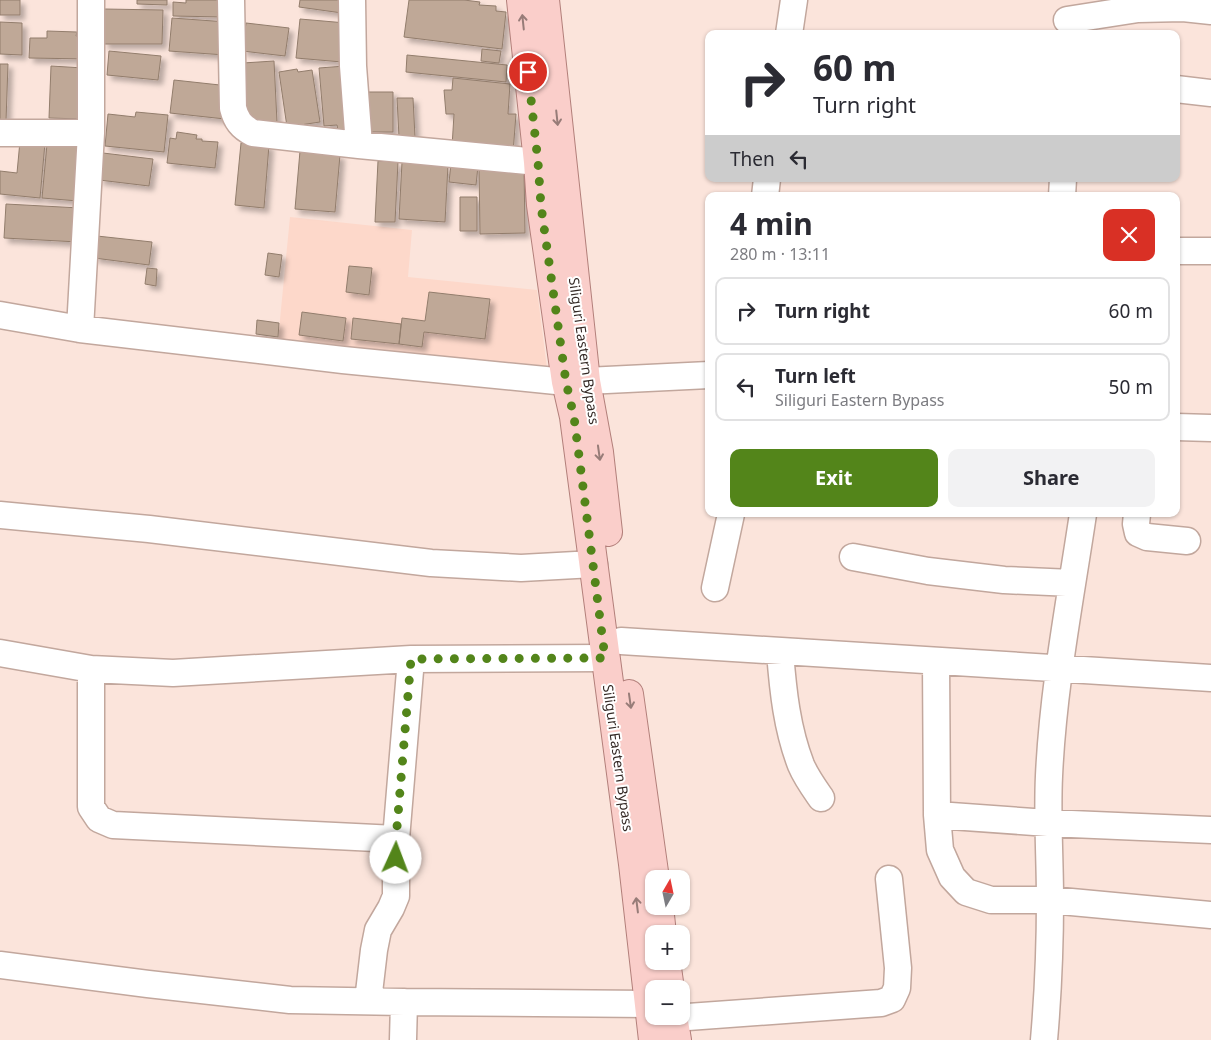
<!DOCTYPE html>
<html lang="en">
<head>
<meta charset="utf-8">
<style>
	body { margin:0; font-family:"Noto Sans",sans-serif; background:#f2f2f3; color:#2b2b33; height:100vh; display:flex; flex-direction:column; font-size:19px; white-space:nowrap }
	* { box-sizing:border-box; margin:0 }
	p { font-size:16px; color:#7c7c81 }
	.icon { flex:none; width:28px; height:28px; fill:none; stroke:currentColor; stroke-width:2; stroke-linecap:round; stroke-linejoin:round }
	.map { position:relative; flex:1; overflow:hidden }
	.drawer { position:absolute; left:705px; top:192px; width:475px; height:325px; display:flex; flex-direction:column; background:#fff; border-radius:10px; box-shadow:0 1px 4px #0004 }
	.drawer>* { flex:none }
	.hud { position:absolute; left:705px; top:30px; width:475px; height:152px; border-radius:10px; box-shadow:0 1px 4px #0004; background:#fff; color:#2b2b33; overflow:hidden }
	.needle { width:32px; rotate:9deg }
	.buttons { position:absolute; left:645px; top:870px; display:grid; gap:10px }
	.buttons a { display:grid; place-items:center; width:45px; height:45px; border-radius:10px; background:#fff; box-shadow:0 1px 4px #0004; font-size:25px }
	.pin { position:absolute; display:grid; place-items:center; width:42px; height:42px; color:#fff; margin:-21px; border:2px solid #fff; border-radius:50%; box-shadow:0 1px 5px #0007 }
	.me { position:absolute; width:55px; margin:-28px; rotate:2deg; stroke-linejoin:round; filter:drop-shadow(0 0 4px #0008) }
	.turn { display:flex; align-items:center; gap:18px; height:105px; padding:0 25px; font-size:22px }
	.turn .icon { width:65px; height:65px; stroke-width:2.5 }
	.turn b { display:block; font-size:35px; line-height:42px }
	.then { display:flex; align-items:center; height:48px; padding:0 25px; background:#0003; gap:10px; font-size:19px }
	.round { display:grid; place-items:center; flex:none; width:52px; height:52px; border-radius:10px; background:#f2f2f3 }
	.summary { display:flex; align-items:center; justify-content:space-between; height:85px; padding:0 25px }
	h1 { font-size:30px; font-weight:700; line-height:38px }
	.cta { display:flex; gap:10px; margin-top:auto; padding:10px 25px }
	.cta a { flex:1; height:58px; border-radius:10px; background:#53851a; color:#fff; font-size:20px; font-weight:700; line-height:58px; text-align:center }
	.cta a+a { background:#f2f2f3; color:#2b2b33 }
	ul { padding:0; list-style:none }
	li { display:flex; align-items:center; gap:15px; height:68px; margin:0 10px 8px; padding:0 15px; border:2px solid #e1e1e2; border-radius:10px }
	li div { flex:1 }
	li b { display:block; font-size:19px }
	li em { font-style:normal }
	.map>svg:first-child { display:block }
	.built { fill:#fdd8ca }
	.building { fill:#bfa897; stroke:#927d6c; filter:url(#shadow) }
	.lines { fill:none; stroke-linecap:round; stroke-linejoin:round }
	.street-casing { stroke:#c2a79d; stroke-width:29 }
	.primary-casing { stroke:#b27f7a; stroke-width:30 }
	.street { stroke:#fff; stroke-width:26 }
	.primary { stroke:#faceca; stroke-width:28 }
	.oneway { stroke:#977c78 }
	.route { stroke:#53851a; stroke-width:9; stroke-dasharray:0 16.2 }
	.labels { text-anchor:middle; stroke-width:4; stroke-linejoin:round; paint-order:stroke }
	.street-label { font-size:14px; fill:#342925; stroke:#fff }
</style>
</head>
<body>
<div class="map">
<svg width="1211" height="1040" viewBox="0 0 1211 1040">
	<defs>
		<filter id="shadow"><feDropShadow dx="4.5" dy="4.5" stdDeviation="2.5" flood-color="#0004"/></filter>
	</defs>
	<rect width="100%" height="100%" fill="#fbe4db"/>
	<path class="built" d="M290 217 412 230 408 277 537 290 547 368 278 340Z"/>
	<path class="building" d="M0 0H20V15H0Z
		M137 0H167V5L137 4Z
		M186 0H224L223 17 173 16V2L186 3Z
		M300 0H344L342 13 299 7Z
		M409 0H464L480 2 479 5 496 6V11L506 12 502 49 404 37Z
		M104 9 163 10 162 44H104Z
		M172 18 227 22 225 55 169 51Z
		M300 19 346 23 342 62 296 58Z
		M0 22 22 23V55L0 54Z
		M246 23 289 28 285 56 242 51Z
		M47 31 77 32 76 36H88L87 59 29 58 30 38H47Z
		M482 49 501 51 499 63 481 61Z
		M109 51 161 56 158 80 107 75Z
		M407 55 507 65 506 82 406 72Z
		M274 61 277 122 246 123 243 63Z
		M0 64H8L6 121H0Z
		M51 66 84 68 81 119 49 118Z
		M345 66 351 129 338 130 337 125 324 126 319 68Z
		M297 69 298 72 312 70 320 122 287 127 279 72Z
		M453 78 510 84 508 114H516L513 153 452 147 454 114H446L444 90H452Z
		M174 80 229 86 225 119 170 113Z
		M365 92H393V132H365Z
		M397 98H413L415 137H399Z
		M136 112 168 115 164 152 105 146 108 114 135 117Z
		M177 132 197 135 196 139H202V141L218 142 215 168 167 163 170 138 176 139Z
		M20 141 45 143 40 198 0 194V171L17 173Z
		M241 143 269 145 264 208 235 205Z
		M47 144 83 147 78 201 42 198Z
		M300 151 340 155 335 212 295 209Z
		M103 153 153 159 149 186 99 180Z
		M378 161 398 162 395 222H375Z
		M402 162 448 165 445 222 399 219Z
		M451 164 478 166 476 185 449 182Z
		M479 168H524L525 233 480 234Z
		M460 197H477V231H460Z
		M6 204 80 208 78 242 4 238Z
		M97 236 152 242 149 265 94 258Z
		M268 253 282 255 279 277 265 275Z
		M349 266 372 268 369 295 346 292Z
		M147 268 157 269 156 286 145 284Z
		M429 292 490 299 485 339 424 332 422 347 399 344 402 318 425 321Z
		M302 312 346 318 343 341 299 335Z
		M353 318 401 324 399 344 351 339Z
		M257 320 279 323 278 337 256 334Z"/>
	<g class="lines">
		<g class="street-casing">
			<path id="street" d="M231 0 233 108C236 120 241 127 253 133L359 145 538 162
				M352 0 353 66 359 145
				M1067 20 1138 9 1183 8 1211 11
				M789 34 794 0
				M1176 89 1211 93
				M0 133H91
				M765 196 767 179
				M1062 196 1063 179
				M1176 251H1211
				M0 315 80 329 343 360 566 382
				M80 329 91 133V0
				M586 381 709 375
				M1176 427 1211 428
				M1137 514 1136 524 1138 533 1147 537 1187 541
				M0 515 149 529 431 563 521 568 594 564
				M853 557 928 571 1004 580 1072 583
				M715 588 731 514
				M621 641C817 655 1014 665 1211 678
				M780 652C783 691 787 729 801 765 806 777 814 788 821 798
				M0 653 91 669 173 673 411 659 605 658
				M936 661 937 815 940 850 952 877 966 892 991 900H1050L1211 915
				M91 669V807L99 819 113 825 396 839 411 659
				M937 815 1048 823 1211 830
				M0 965 148 984 290 1000 404 1002 649 1004
				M368 1001 374 950 378 930 391 908 396 896V839
				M674 1018 881 1003 892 999 897 988 898 968 889 879
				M403 1040 404 1002
				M1044 1040C1048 994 1050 947 1050 900 1050 859 1047 817 1049 776 1053 688 1070 601 1083 514"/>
		</g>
		<g class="primary-casing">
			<path id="primary" d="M521 0 538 162 541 205 566 382 574 417 633 864 653 1040
				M545 0 586 381 599 452 608 532
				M629 694 655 879
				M659 906 662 934
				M666 961 670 989
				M673 1016 677 1040"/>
		</g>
		<use href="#street" class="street"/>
		<use href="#primary" class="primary"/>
	</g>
	<defs><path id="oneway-shaft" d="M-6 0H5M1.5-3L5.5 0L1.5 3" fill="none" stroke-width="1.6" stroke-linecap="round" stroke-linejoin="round" transform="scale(1.25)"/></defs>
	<g class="oneway">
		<use href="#oneway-shaft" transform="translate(523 22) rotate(-96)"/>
		<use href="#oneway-shaft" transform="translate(557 118) rotate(84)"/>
		<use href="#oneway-shaft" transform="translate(599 453) rotate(82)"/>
		<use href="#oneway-shaft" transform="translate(630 701) rotate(82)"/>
		<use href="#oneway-shaft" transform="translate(637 905) rotate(-97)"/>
	</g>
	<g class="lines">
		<path class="route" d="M396 858V839L411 659 605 658 574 417 566 382 541 206 538 162 528 72"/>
	</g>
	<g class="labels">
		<g class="street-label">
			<text transform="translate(584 351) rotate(82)" y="5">Siliguri Eastern Bypass</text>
			<text transform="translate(618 758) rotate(82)" y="5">Siliguri Eastern Bypass</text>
		</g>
	</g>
</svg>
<div class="buttons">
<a><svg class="needle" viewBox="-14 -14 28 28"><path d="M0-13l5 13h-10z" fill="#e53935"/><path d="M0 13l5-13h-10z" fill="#7c7c81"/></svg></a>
<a>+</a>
<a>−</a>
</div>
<div class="pin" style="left:528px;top:72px;background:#d93025"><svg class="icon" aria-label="arrive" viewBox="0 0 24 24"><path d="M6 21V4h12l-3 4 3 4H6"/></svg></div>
<svg class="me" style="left:396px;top:858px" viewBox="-20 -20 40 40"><circle r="19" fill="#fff"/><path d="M0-13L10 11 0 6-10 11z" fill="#53851a"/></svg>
<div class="hud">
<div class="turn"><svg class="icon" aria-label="right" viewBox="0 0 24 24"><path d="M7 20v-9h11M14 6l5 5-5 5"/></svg><div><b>60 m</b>Turn right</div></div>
<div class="then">Then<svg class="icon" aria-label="left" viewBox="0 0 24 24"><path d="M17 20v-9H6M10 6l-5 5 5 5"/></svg></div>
</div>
<section class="drawer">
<div class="summary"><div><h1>4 min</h1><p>280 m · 13:11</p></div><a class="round" style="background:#d93025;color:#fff"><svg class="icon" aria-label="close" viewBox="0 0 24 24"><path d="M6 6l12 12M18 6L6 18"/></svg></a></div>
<ul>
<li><svg class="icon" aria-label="right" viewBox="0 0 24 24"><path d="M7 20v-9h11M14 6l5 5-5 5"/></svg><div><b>Turn right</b></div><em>60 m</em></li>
<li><svg class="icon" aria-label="left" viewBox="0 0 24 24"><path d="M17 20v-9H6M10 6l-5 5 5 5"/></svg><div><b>Turn left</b><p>Siliguri Eastern Bypass</p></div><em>50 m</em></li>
</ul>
<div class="cta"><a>Exit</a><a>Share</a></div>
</section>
</div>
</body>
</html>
